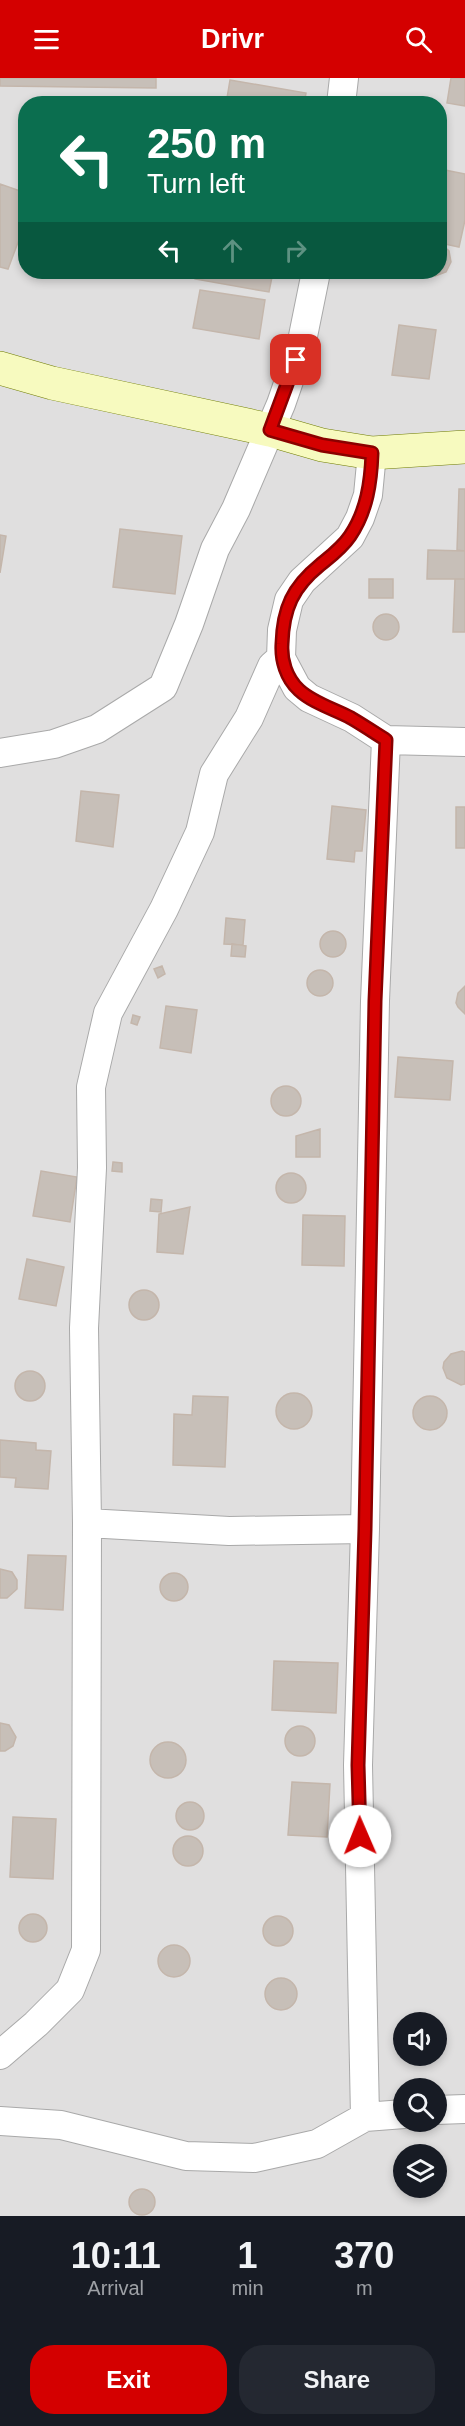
<!DOCTYPE html>
<html lang="en">
<head>
<meta charset="utf-8">
<style>
	body { margin:0; font-family:Helvetica,sans-serif; background:#242831; color:#f1f3f6; height:100vh; display:flex; flex-direction:column; font-size:22px; white-space:nowrap }
	* { box-sizing:border-box; margin:0 }
	p { font-size:20px; color:#9ea1a6 }
	.icon { flex:none; width:33px; height:33px; fill:none; stroke:currentColor; stroke-width:2; stroke-linecap:round; stroke-linejoin:round }
	.map { position:relative; height:2138px; overflow:hidden }
	.panel { display:flex; flex-direction:column; background:#171b24; flex:1 }
	.panel>* { flex:none }
	.hud { position:absolute; left:18px; top:18px; width:429px; height:183px; border-radius:24px; box-shadow:0 3px 9px #0003; background:#0b6e4f; color:#fff; overflow:hidden }
	.buttons { position:absolute; left:393px; top:1934px; display:grid; gap:12px }
	.buttons a { display:grid; place-items:center; width:54px; height:54px; border-radius:50%; background:#171b24; box-shadow:0 3px 9px #0003; font-size:30px }
	.pin { position:absolute; display:grid; place-items:center; width:51px; height:51px; color:#fff; margin:-26px; border-radius:12px; box-shadow:0 3px 9px #0006 }
	.me { position:absolute; width:66px; margin:-33px; rotate:359deg; stroke-linejoin:round; filter:drop-shadow(0 0 4px #0008) }
	.turn { display:flex; align-items:center; gap:21px; height:126px; padding:0 30px; font-size:27px }
	.turn .icon { width:78px; height:78px; stroke-width:2.5 }
	.turn b { display:block; font-size:42px; line-height:51px }
	.lanes { display:flex; align-items:center; height:57px; padding:0 30px; background:#0003; justify-content:center; gap:30px; direction:ltr }
	.lanes .off { opacity:.35 }
	.eta { display:flex; justify-content:space-evenly; align-items:center; height:102px; text-align:center }
	.eta b { font-size:36px; font-weight:700; line-height:42px }
	.primary-button { display:flex; gap:12px; margin-top:auto; padding:12px 30px }
	.primary-button a { flex:1; height:69px; border-radius:24px; background:#d40000; color:#fff; font-size:24px; font-weight:700; line-height:69px; text-align:center }
	.primary-button a+a { background:#242831; color:#f1f3f6 }
	header { display:flex; justify-content:space-between; align-items:center; height:78px; padding:0 30px; background:#d40000; color:#fff; font-size:27px; font-weight:700 }
	.map>svg:first-child { display:block }
	.residential { fill:#e0dfdf; fill-rule:evenodd }
	.building { fill:#c7bfb8; stroke:#c4b6ab; stroke-width:1.5 }
	.lines { fill:none; stroke-linecap:round; stroke-linejoin:round }
	.street-casing { stroke:#a9a9a9; stroke-width:30 }
	.secondary-casing { stroke:#707d05; stroke-width:34 }
	.street { stroke:#fff; stroke-width:28 }
	.secondary { stroke:#f7fabf; stroke-width:33 }
	.route-casing { stroke:#8a0000; stroke-width:15 }
	.route { stroke:#d40000; stroke-width:10 }
</style>
</head>
<body>
<header><svg class="icon" aria-label="menu" viewBox="0 0 24 24"><path d="M4 6h16M4 12h16M4 18h16"/></svg>Drivr<svg class="icon" aria-label="search" viewBox="0 0 24 24"><circle cx="10" cy="10" r="6"/><path d="M15 15l6 6"/></svg></header>
<div class="map">
<svg width="465" height="2138" viewBox="0 0 465 2138">
	<rect width="100%" height="100%" fill="#f2efe9"/>
	<path class="residential" d="M0 0H465V2138H0ZM26 26H440V194H26ZM404 1944H436V1977H404ZM404 2010H436V2043H404ZM404 2076H436V2109H404Z"/>
	<path class="building" d="M0 0H156V10L0 8Z
		M451 0H465V28L447 25Z
		M230 2 306 15 304 26H226Z
		M440 91 465 96V142L459 169 440 165Z
		M0 106 26 115V143L8 191 0 189Z
		M440 165 449 173 451 184 446 194 435 198 430 197 423 194H440Z
		M196 194H273L269 214 195 201Z
		M200 212 265 222 259 261 193 250Z
		M399 247 436 252 429 301 392 297Z
		M459 411H465V473L457 472Z
		M120 451 182 458 175 516 113 509Z
		M0 457 6 458 0 495Z
		M428 472 465 473V501H427Z
		M369 501H393V520H369Z
		M455 501H465V554H453Z
		M373 549a13 13 0 1 1 26 0a13 13 0 1 1-26 0Z
		M81 713 119 717 113 769 76 763Z
		M332 728 366 732 362 773H355L354 784 327 781Z
		M456 729H465V770H456Z
		M226 840 245 842 243 867 224 866Z
		M320 866a13 13 0 1 1 26 0a13 13 0 1 1-26 0Z
		M232 866 246 868 245 879 231 878Z
		M162 888 165 896 158 900 154 891Z
		M307 905a13 13 0 1 1 26 0a13 13 0 1 1-26 0Z
		M465 908V936L458 929 456 925 458 915Z
		M166 928 197 932 191 975 160 970Z
		M133 937 140 939 137 947 131 945Z
		M398 979 453 983 450 1022 395 1019Z
		M271 1023a15 15 0 1 1 30 0a15 15 0 1 1-30 0Z
		M320 1051V1079H296V1058Z
		M113 1084 122 1085V1094L112 1093Z
		M41 1093 77 1099 70 1144 33 1138Z
		M276 1110a15 15 0 1 1 30 0a15 15 0 1 1-30 0Z
		M151 1121 162 1122 161 1134 150 1133Z
		M190 1129 183 1176 157 1174 159 1136Z
		M303 1137 345 1138 344 1188 302 1187Z
		M27 1181 64 1189 56 1228 19 1221Z
		M129 1227a15 15 0 1 1 30 0a15 15 0 1 1-30 0Z
		M462 1273 465 1274V1306L461 1307 447 1300 443 1290 444 1284 451 1276Z
		M15 1308a15 15 0 1 1 30 0a15 15 0 1 1-30 0Z
		M276 1333a18 18 0 1 1 36 0a18 18 0 1 1-36 0Z
		M193 1318 228 1319 225 1389 173 1387 174 1336 192 1337Z
		M413 1335a17 17 0 1 1 34 0a17 17 0 1 1-34 0Z
		M0 1362 36 1365V1372L51 1373 48 1411 15 1409 16 1400 0 1399Z
		M28 1477 66 1478 63 1532 25 1530Z
		M0 1491 12 1494 17 1502V1511L7 1520H0Z
		M160 1509a14 14 0 1 1 28 0a14 14 0 1 1-28 0Z
		M274 1583 338 1585 336 1635 272 1632Z
		M0 1645 9 1647 16 1659 13 1668 5 1673H0Z
		M285 1663a15 15 0 1 1 30 0a15 15 0 1 1-30 0Z
		M150 1682a18 18 0 1 1 36 0a18 18 0 1 1-36 0Z
		M292 1704 330 1706 327 1759 288 1757Z
		M176 1738a14 14 0 1 1 28 0a14 14 0 1 1-28 0Z
		M13 1739 56 1741 53 1801 10 1799Z
		M173 1773a15 15 0 1 1 30 0a15 15 0 1 1-30 0Z
		M19 1850a14 14 0 1 1 28 0a14 14 0 1 1-28 0Z
		M263 1853a15 15 0 1 1 30 0a15 15 0 1 1-30 0Z
		M158 1883a16 16 0 1 1 32 0a16 16 0 1 1-32 0Z
		M265 1916a16 16 0 1 1 32 0a16 16 0 1 1-32 0Z
		M129 2124a13 13 0 1 1 26 0a13 13 0 1 1-26 0Z"/>
	<g class="lines">
		<g class="street-casing">
			<path id="street" d="M341 26 344 0
				M372 375 368 417 360 440 350 459 302 503 289 522 282 552 281 580 297 610 309 620 352 640 386 662 465 664
				M0 675 54 666 97 651 163 609 189 546 215 471 236 431 281 326 301 268 316 194
				M87 1445 229 1453 365 1451
				M0 1977 36 1946 70 1912 86 1872 87 1445 84 1250 92 1090 91 1009 108 935 164 831 200 754 214 696 249 640 272 588 281 580
				M436 2032 465 2031
				M365 2039 358 1687 365 1451 375 923 386 662
				M0 2043 61 2047 186 2078 254 2080 317 2066 365 2039 404 2036"/>
		</g>
		<g class="secondary-casing">
			<path id="secondary" d="M0 290 52 305 270 352 322 367 372 375 465 369"/>
		</g>
		<use href="#street" class="street"/>
		<use href="#secondary" class="secondary"/>
	</g>
	<g class="lines">
		<g class="route-casing">
			<path id="route" d="M296 282 270 352 322 367 372 375C371 404 367 433 350 458 342 470 331 478 320 487 293 509 283 530 282 566 281 582 286 600 299 612 313 625 334 631 351 640 363 647 375 655 386 662L375 923 365 1451 358 1687 360 1758"/>
		</g>
		<use href="#route" class="route"/>
	</g>
</svg>
<div class="buttons">
<a><svg class="icon" aria-label="sound" viewBox="0 0 24 24"><path d="M4 9h4l5-4v14l-5-4H4zM17 9q2 3 0 6"/></svg></a>
<a><svg class="icon" aria-label="search" viewBox="0 0 24 24"><circle cx="10" cy="10" r="6"/><path d="M15 15l6 6"/></svg></a>
<a><svg class="icon" aria-label="layers" viewBox="0 0 24 24"><path d="M12 4l9 5-9 5-9-5zM3 14l9 5 9-5"/></svg></a>
</div>
<div class="pin" style="left:296px;top:282px;background:#d93025"><svg class="icon" aria-label="arrive" viewBox="0 0 24 24"><path d="M6 21V4h12l-3 4 3 4H6"/></svg></div>
<svg class="me" style="left:360px;top:1758px" viewBox="-20 -20 40 40"><circle r="19" fill="#fff"/><path d="M0-13L10 11 0 6-10 11z" fill="#d40000"/></svg>
<div class="hud">
<div class="turn"><svg class="icon" aria-label="left" viewBox="0 0 24 24"><path d="M17 20v-9H6M10 6l-5 5 5 5"/></svg><div><b>250 m</b>Turn left</div></div>
<div class="lanes"><svg class="icon" aria-label="left" viewBox="0 0 24 24"><path d="M17 20v-9H6M10 6l-5 5 5 5"/></svg><svg class="icon off" aria-label="ahead" viewBox="0 0 24 24"><path d="M12 20V5M6 11l6-6 6 6"/></svg><svg class="icon off" aria-label="right" viewBox="0 0 24 24"><path d="M7 20v-9h11M14 6l5 5-5 5"/></svg></div>
</div>
</div>
<section class="panel">
<div class="eta">
<div><b>10:11</b><p>Arrival</p></div>
<div><b>1</b><p>min</p></div>
<div><b>370</b><p>m</p></div>
</div>
<div class="primary-button"><a>Exit</a><a>Share</a></div>
</section>
</body>
</html>
